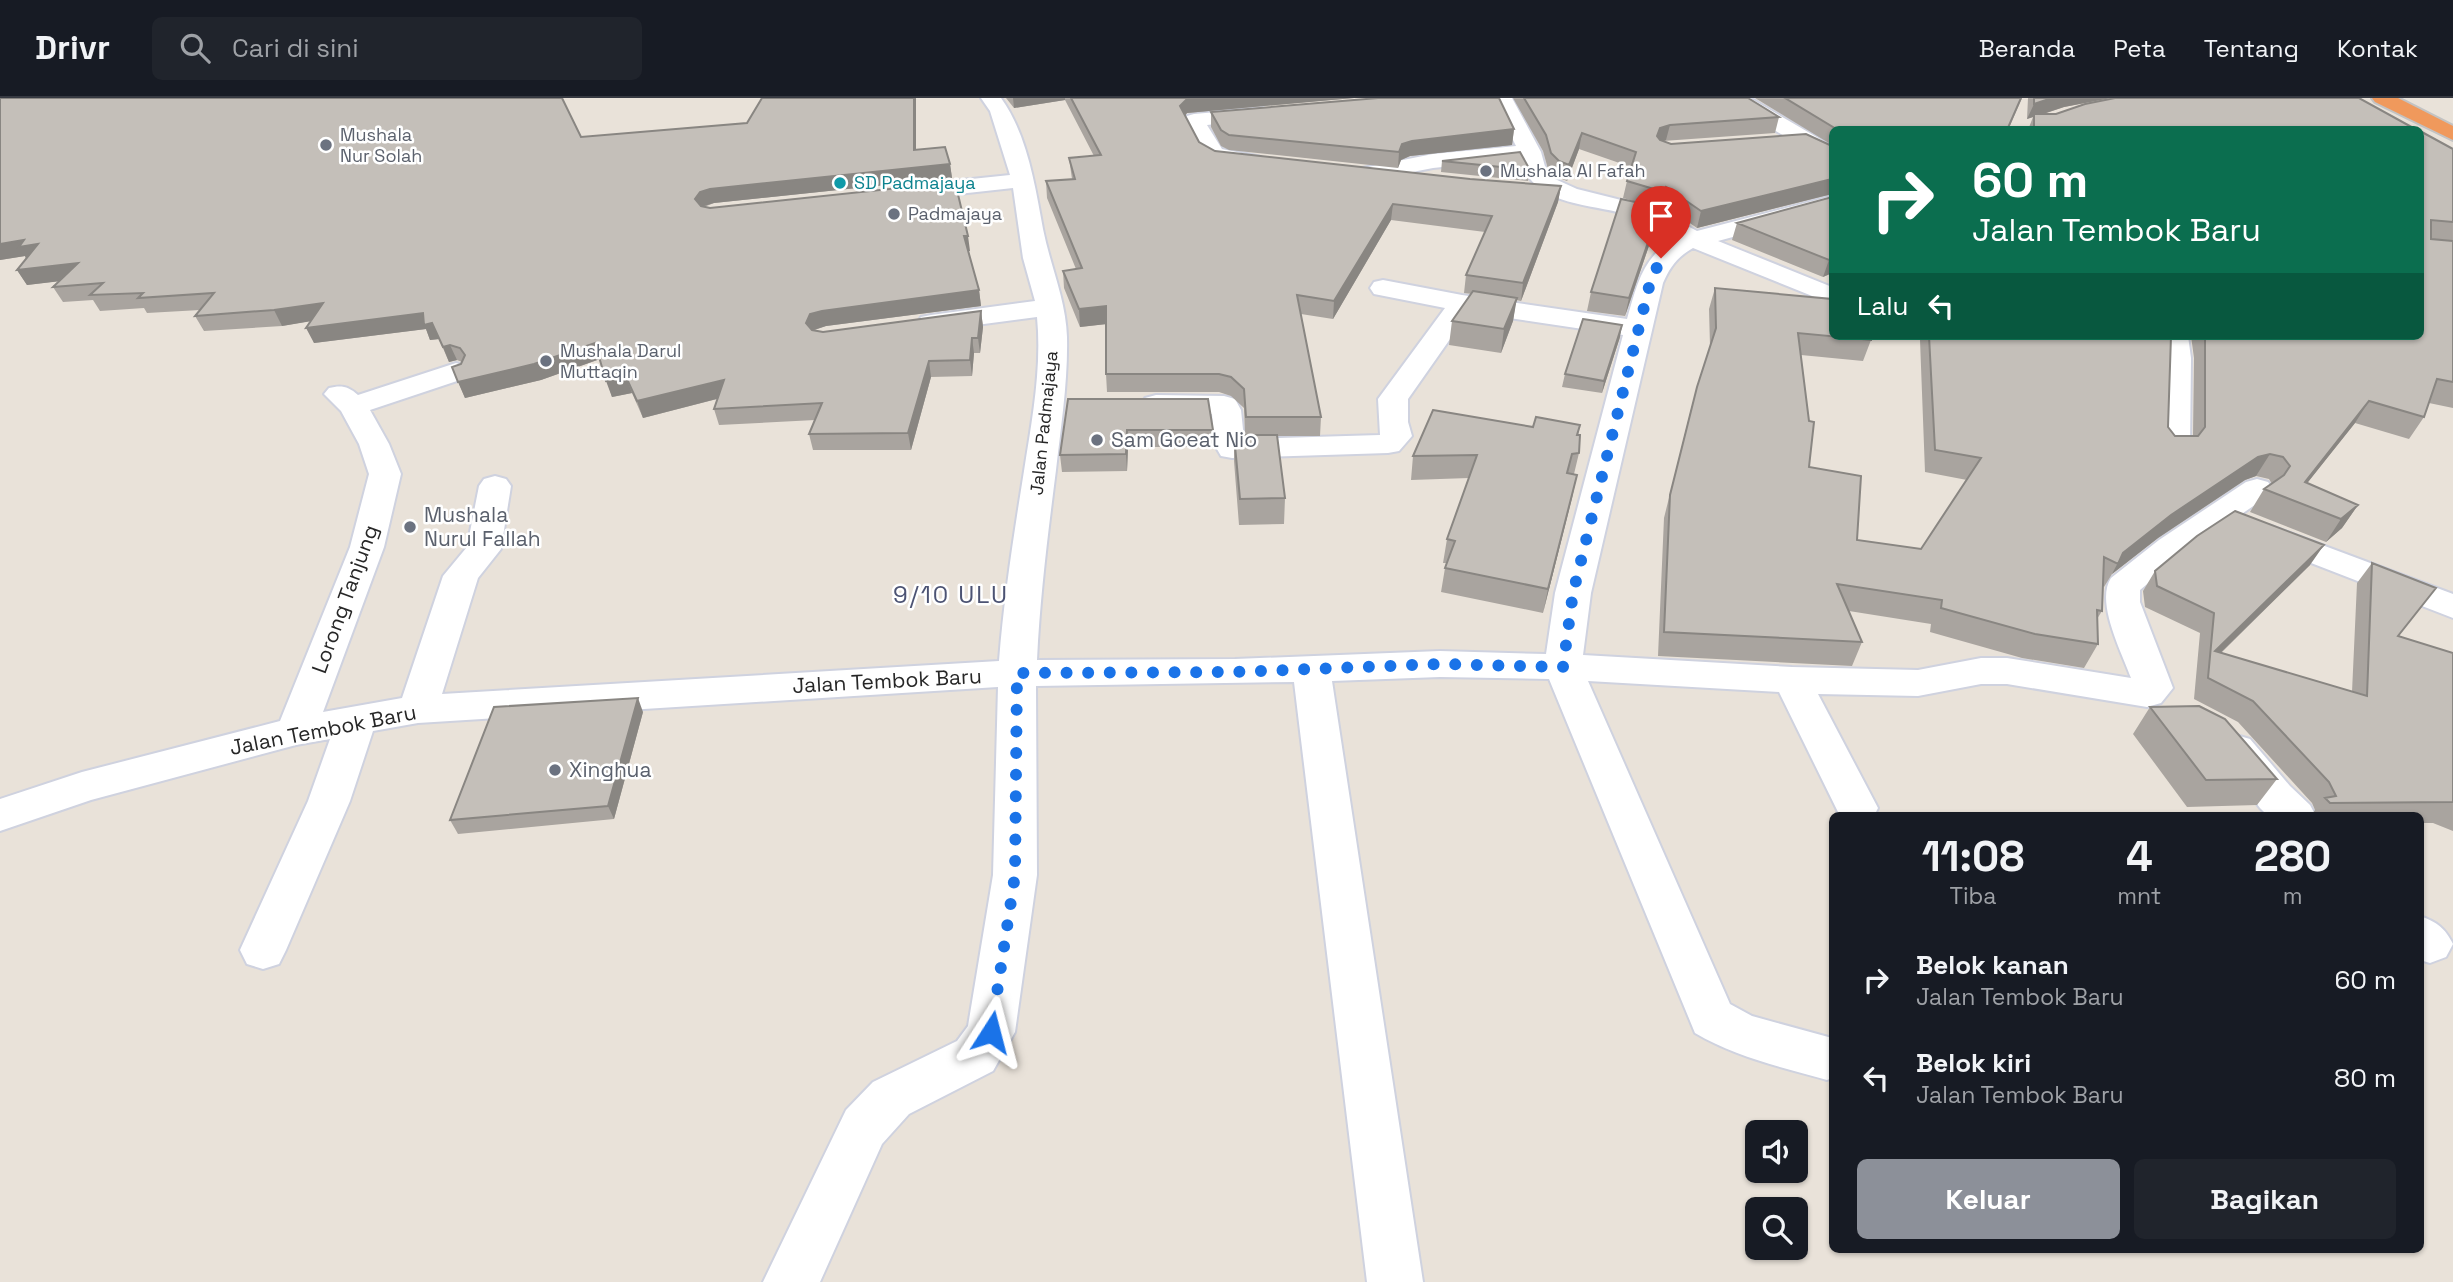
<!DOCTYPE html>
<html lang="id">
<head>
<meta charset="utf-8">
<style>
	body { margin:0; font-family:"Space Grotesk",sans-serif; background:#20242c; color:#f1f3f6; height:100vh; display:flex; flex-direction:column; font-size:26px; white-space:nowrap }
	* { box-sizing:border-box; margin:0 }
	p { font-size:23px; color:#9ea1a6 }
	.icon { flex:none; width:38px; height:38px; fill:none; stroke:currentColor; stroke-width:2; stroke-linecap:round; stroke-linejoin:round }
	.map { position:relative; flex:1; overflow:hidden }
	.details { position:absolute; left:1829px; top:714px; width:595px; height:441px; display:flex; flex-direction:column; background:#171b24; border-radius:10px; box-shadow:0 2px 5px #0004 }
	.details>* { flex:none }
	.top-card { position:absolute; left:1829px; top:28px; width:595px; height:214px; border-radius:10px; box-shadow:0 2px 5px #0004; background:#0b6e4f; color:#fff; overflow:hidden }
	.controls { position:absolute; left:1745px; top:1022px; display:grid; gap:14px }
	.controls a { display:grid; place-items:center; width:63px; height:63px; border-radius:10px; background:#171b24; box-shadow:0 2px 5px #0004; font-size:35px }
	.pin { position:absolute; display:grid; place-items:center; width:60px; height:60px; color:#fff; margin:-72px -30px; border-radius:50% 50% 50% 0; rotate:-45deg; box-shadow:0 0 7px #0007 }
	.pin .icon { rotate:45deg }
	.me { position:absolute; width:77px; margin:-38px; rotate:9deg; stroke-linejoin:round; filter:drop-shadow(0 0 5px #0008) }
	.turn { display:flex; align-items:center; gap:24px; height:147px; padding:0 28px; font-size:32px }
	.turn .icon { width:91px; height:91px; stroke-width:2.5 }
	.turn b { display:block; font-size:49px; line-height:60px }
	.then { display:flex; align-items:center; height:66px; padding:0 28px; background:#0003; gap:14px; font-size:26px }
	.eta { display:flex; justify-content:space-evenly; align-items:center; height:119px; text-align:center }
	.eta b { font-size:42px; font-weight:700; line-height:49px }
	.primary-button { display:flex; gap:14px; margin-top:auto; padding:14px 28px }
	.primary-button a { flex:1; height:80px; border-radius:10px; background:#8c9099; color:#fff; font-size:28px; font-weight:700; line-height:80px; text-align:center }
	.primary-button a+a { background:#20242c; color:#f1f3f6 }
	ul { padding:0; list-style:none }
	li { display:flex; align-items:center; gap:21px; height:98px; padding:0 28px }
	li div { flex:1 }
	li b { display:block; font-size:26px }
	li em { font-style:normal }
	header { display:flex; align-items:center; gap:42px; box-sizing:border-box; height:98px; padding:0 35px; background:#171b24; border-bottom:2px solid #363941 }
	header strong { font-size:33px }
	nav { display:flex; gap:38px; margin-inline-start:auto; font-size:24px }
	.search { width:490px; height:63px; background:#20242c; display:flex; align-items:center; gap:18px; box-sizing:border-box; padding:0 24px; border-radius:10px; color:#9ea1a6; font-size:26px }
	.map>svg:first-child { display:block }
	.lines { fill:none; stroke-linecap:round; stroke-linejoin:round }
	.minor-casing { stroke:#cfd2df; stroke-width:4 }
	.highway-casing { stroke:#c3c3c3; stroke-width:4 }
	.minor { fill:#fff; fill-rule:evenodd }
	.highway { fill:#f0995c; fill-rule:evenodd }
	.wall { fill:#a9a49f }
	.shaded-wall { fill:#898682 }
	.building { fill:#c4bfb9; stroke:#898682; stroke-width:2 }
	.route { stroke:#1a73e8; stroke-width:12; stroke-dasharray:0 21.6 }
	.worship-dot { fill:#6b7280; stroke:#fff; stroke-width:2.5 }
	.culture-dot { fill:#0f9aa8; stroke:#fff; stroke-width:2.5 }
	.labels { text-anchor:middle; stroke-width:5; stroke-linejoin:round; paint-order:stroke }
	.far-worship-label { font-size:18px; fill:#5b616d; stroke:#fff; text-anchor:start }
	.far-culture-label { font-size:18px; fill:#0d838f; stroke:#fff; text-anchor:start }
	.far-street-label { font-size:18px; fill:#272727; stroke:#fff }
	.worship-label { font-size:21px; fill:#5b616d; stroke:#fff; text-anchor:start }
	.street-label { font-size:21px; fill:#272727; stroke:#fff }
	.quarter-label { font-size:24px; letter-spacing:2px; fill:#4c5373; stroke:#fff }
</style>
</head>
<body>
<header>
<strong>Drivr</strong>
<div class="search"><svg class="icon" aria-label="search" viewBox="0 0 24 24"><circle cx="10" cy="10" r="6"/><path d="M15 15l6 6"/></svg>Cari di sini</div>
<nav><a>Beranda</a><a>Peta</a><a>Tentang</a><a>Kontak</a></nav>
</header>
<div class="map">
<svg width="2453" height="1184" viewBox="0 0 2453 1184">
	<rect width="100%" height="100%" fill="#e9e2d9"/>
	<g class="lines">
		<g class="minor-casing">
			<path id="minor" d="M981 0H1001C1027 36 1035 87 1043 131 1050 167 1066 202 1067 239 1068 283 1061 328 1056 372 1048 435 1040 498 1037 562L1235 561 1440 553 1546 556 1555 495 1623 237 1469 214 1408 301V324L1412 338 1399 353 1388 355 1232 360 1221 358 1214 346 1212 316 1145 312 1141 306 1145 300 1156 297 1224 298 1235 301 1241 312 1244 341 1380 337 1378 301 1445 210 1374 196 1370 190 1374 184 1383 182 1462 197 1627 221C1636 189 1643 158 1674 141 1658 131 1643 121 1625 116 1587 105 1533 108 1520 61L1433 70 1366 83 1358 81 1355 76 1358 71 1433 56 1516 48 1492 0H1512L1541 54 1546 72 1555 81 1577 91 1653 110 1697 133 1832 98V112L1718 143 1832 189V206L1693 150C1677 159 1670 169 1663 185L1591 495 1583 557 1792 569 1918 572 1981 560H2007L2131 580C2122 555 2095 504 2111 480L2159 442 2246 384 2257 381 2268 384 2273 391 2268 398 2183 456 2140 492V504L2173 590 2161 605 2147 609 2007 586H1981L1918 598 1818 596 1878 710 1874 718H1840L1779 594 1588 583 1730 906 1752 918 1832 940V980L1827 982C1781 969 1736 959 1695 935L1549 581 1440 579 1332 583 1423 1184H1367L1294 584 1036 588 1037 777 1015 934 993 973 909 1016 882 1046 820 1184H763L846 1012 873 984 957 943 968 928 993 777 998 589 418 625 373 633 350 703 286 852 279 866 263 871 247 866 240 852 308 703 330 641 296 647 91 702 0 733V701L82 674 280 623 350 449 369 376 359 346 341 313 324 296 329 290C341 287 348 288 358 297L456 265 466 268 470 274 466 280 370 312 389 346 401 376 384 449 323 614 402 600 443 478 467 449 479 388 484 381 495 378 506 381 511 388 501 451 478 480 442 596 999 563C1004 499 1014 436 1024 373 1032 322 1042 270 1037 219L931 233 921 231 917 225 921 219 931 217 1035 203 1023 160 1013 90 904 102 896 100 892 95 896 90 904 88 1010 77 990 13Z
				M1725 0H1750L1832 48V64L1824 62 1728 4Z
				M1262 10 1269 12 1272 16 1269 20 1207 27 1222 51 1261 59 1264 64 1261 69C1251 71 1243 70 1233 68 1201 63 1197 48 1183 22L1187 18 1194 16Z
				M2160 238H2188L2191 260 2190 351 2185 358 2174 360 2163 358 2158 351 2163 260Z
				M2269 427 2453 496V520L2257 444 2252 437 2257 430Z
				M2236 637 2250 641 2290 688 2310 707 2316 718H2268L2260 710 2216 651 2222 641Z
				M2420 818C2437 824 2445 830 2453 846L2446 859 2430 865 2420 862Z"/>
		</g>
		<g class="highway-casing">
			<path id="highway" d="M2372 0H2398L2453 28V42L2375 4Z"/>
		</g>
		<use href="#minor" class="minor"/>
		<use href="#highway" class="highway"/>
	</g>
	<path class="wall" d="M0 0 581 39 747 25 762 0H916V52L950 66 952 80 714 105 704 109 970 153H968L979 192 981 208 826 228 814 232 823 234 981 213 983 229 980 255H974L972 278 931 279 911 352H813L809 336 815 322 719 327 714 311 717 301 643 320 632 295 612 299 600 261 541 282 465 300 452 269 461 266 462 264 457 262 449 264 439 241 430 242 426 231 314 245 310 223 282 228 204 233 195 218 200 212 147 215 144 210 100 213 93 202 63 204 53 189 59 183 27 187 17 172 26 161 25 158 0 162Z
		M1006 0H1354L1187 15 1185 17 1199 44 1215 53 1470 81 1561 88 1558 104 1521 203 1516 202 1513 223 1501 255 1449 247 1452 223 1472 196 1464 195 1466 177 1485 134 1391 122 1333 221 1301 216 1321 319 1320 338H1277L1285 400 1284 426 1239 427 1234 363V337H1245L1244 310 1231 298 1219 294H1107L1106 276V226L1080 229 1064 190 1063 173 1076 171 1047 100 1046 83 1072 81 1069 60 1094 58 1065 2 1014 10Z
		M1513 0H1748L1779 19 1775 35 1663 43 1671 46 1832 48V96L1697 130 1662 106 1660 111 1623 100 1627 83 1631 69 1579 51 1567 83 1557 79 1548 71 1543 53Z
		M1755 0H2022L2008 32H1832V47Z
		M2028 0H2111L2064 9 2043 16 2417 32H2028L2033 19 2027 21Z
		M1211 14 1514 31 1512 47 1410 58 1401 62 1398 70 1229 52 1221 48 1211 29Z
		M2420 33 2453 51V310L2429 305 2424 319 2409 341 2355 325 2307 385 2358 407 2342 430 2326 444 2250 414 2264 391 2272 386 2269 381 2256 378 2245 382 2158 440 2112 476 2104 489 2103 488 2102 513 2097 521 2098 546 2084 570 2022 560 1930 534 1931 526 1849 513 1862 544 1852 568 1658 558 1664 420 1691 311 1710 248 1709 211 1715 190 1871 242 1863 263 1801 257 1809 369 1857 442 1921 451 1967 382 1925 374 1920 242 1921 238H2171L2168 329 2175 338H2193L2194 260 2191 238H2420Z
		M1442 63 1530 72 1528 83 1441 74Z
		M1832 99V175L1823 179 1732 142 1737 125Z
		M1654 133 1625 218 1587 213 1591 194Z
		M1620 239 1602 295 1562 289 1565 276Z
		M1068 301 1213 332V349H1128L1127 373 1062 374 1060 357Z
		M1580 327 1578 337 1579 355 1574 376 1577 377 1543 515 1441 494 1445 470 1446 465H1443L1447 441 1469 380 1411 382 1413 358 1533 329Z
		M2372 465 2398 538 2453 555V733L2433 725H2420V718H2311L2315 712 2312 705 2238 624 2194 601 2200 535 2145 509 2143 493 2155 473 2310 467 2221 555 2352 594 2357 485Z
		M2150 609 2277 681 2257 707 2187 709 2133 636Z
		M643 614 614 721 458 736 450 722Z"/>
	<path class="shaded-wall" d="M914 0H916V66L914 52Z
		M1013 0H1065V2L1014 10Z
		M1186 0H1354L1187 15 1181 23 1180 8Z
		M2052 0H2111L2064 9 2034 19V16L2033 19 2027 21 2034 6Z
		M1670 27 1666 42 1657 46V38L1660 30Z
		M1514 31 1512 47 1410 58 1401 62 1398 70 1399 54 1402 46 1412 43Z
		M1582 35 1579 51 1567 83 1569 67Z
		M950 66 952 80 714 105 704 108 699 115 695 101 700 94 710 91Z
		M1832 81V96L1697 130 1701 113Z
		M1561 88 1558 104 1521 203 1523 185Z
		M1393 106 1391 122 1333 221 1334 203Z
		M1658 115 1654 133 1625 218 1629 200Z
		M964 138H968L970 153H966Z
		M24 142 38 146 28 164 25 158 0 162V146Z
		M1832 160V175L1823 179 1829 162Z
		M78 165 87 180 27 187 17 172Z
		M979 192 981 208 826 228 814 232 810 240 806 225 810 216 822 213Z
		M1517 200 1513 223 1501 255 1504 231Z
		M323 205 330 220 282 228 274 212Z
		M1106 208 1107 226 1080 229 1079 211Z
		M981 213 983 229 980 255 978 240Z
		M423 215 432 225 439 241 430 242 426 231 314 245 306 230Z
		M1622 227 1620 239 1602 295 1604 283Z
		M972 240 974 255 972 278 970 262Z
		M595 245 600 261 541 282 465 300 458 284Z
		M450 247 457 262 449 264 443 249Z
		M929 263 931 279 911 352 908 335Z
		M626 279 632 295 612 299 606 283Z
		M724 282 728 298 643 320 637 303Z
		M2369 303 2355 325 2293 403 2305 384Z
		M1127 332 1128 349 1127 373 1126 356Z
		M2270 356 2256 378 2245 382 2158 440 2112 476 2123 455 2171 417 2258 359Z
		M1577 377 1572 400 1543 515 1548 491Z
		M2358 407 2342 430 2326 444 2341 421Z
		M2324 447 2310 467 2209 566 2215 553Z
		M638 600 643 614 614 721 608 708Z"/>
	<path class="building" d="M0 0H562L581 39 747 25 762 0H914V52L945 49 950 66 710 91 700 94 695 101 701 108 710 110 955 84 968 138H964L979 192 822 213 810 216 806 225 812 232 823 234 981 213 978 240H972L970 262 929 263 908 335 809 336 822 305 714 311 724 282 637 303 626 279 606 283 595 245 534 266 458 284 452 269 461 266 465 257 460 250 450 247 443 249 432 225 424 227 423 215 306 230 323 205 274 212 195 218 214 195 138 200 143 195 90 197 103 185 53 189 78 165 17 172 38 146 19 149 24 142 0 146Z
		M1071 0H1188L1180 8 1199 44 1215 53 1470 81 1561 88 1523 185 1466 177 1492 118 1393 106 1334 203 1297 197 1321 319H1246L1244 291 1231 279 1219 276H1106V208L1079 211 1063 173 1082 170 1046 83 1075 81 1069 60 1101 57Z
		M1378 0H1499L1514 31 1412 43 1402 46 1399 54 1229 37 1221 32 1211 14Z
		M1524 0H1748L1779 19 1670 27 1660 30 1657 38 1660 42 1671 46 1806 36 1832 48V81L1701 113 1666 89 1664 94 1627 83 1636 54 1582 35 1569 67 1559 63 1551 55 1546 37Z
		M1785 0H2021L2007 32H1838Z
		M2034 0H2052L2034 6Z
		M2115 0H2359L2417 32H2034V16H2056L2085 6Z
		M2420 33 2453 51V124L2431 122V141L2453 143V284L2437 281 2424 319 2369 303 2305 384 2358 407 2341 421 2264 391 2284 377 2290 368 2283 359 2270 356 2258 359 2171 417 2123 455 2118 466 2104 459 2102 513 2097 512 2098 546 2035 536 1941 510 1942 502 1837 486 1862 544 1664 534 1670 397 1697 289 1716 230 1715 190 1832 201V238H1871V242L1798 235 1809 323 1814 324 1809 369 1861 378 1857 442 1921 451 1981 360 1935 352 1929 238H2171L2168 329 2175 338H2198L2205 329V238H2420Z
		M1520 54 1530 72 1442 63Z
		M1832 99V160L1829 162 1737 125Z
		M1621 101 1640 105 1658 115 1629 200 1591 194Z
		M1473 193 1517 200 1504 231 1452 223Z
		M1583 221 1622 227 1604 283 1565 276Z
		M1068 301H1208L1213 332H1127L1126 356 1060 357Z
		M1433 312 1533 329 1536 319 1580 327 1577 337H1580L1579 355 1572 356 1567 375 1577 377 1548 491 1445 470 1455 443 1447 441 1477 357 1413 358Z
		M1234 337H1277L1285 400 1240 401Z
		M2235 413 2324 447 2215 553 2367 598 2372 465 2436 490 2398 538 2453 555V704L2330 705 2325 700 2336 698 2329 684 2253 603 2208 580 2214 515 2157 488 2155 473 2197 438Z
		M638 600 608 708 450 722 494 609Z
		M2199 608 2225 621 2277 681 2206 682 2150 609Z"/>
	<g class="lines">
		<path class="route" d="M991 934 1015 777 1017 575 1235 574 1440 566 1563 569 1573 495 1650 185 1661 160"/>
	</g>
	<g class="worship-dot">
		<circle cx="326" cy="47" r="7"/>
		<circle cx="1486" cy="73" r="7"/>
		<circle cx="894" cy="116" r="7"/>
		<circle cx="546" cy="263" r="7"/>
		<circle cx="1097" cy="342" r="7"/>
		<circle cx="410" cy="429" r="7"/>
		<circle cx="555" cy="672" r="7"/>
	</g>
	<circle class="culture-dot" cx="840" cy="85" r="7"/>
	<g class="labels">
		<g class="far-worship-label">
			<text x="340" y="43">Mushala<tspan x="340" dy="21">Nur Solah</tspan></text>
			<text x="1500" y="79">Mushala Al Fafah</text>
			<text x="908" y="122">Padmajaya</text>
			<text x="560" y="259">Mushala Darul<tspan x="560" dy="21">Muttaqin</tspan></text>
		</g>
		<g class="far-culture-label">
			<text x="854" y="91">SD Padmajaya</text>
		</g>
		<g class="far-street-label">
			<text transform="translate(1044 325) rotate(-84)" y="6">Jalan Padmajaya</text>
		</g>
		<g class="worship-label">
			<text x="1111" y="349">Sam Goeat Nio</text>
			<text x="424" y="424">Mushala<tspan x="424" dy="24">Nurul Fallah</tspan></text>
			<text x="569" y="679">Xinghua</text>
		</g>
		<g class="street-label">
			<text transform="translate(345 501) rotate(-70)" y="7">Lorong Tanjung</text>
			<text transform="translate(887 583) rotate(-3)" y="7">Jalan Tembok Baru</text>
			<text transform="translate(323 632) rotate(-11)" y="7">Jalan Tembok Baru</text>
		</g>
		<g class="quarter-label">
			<text x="951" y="505">9/10 ULU</text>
		</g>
	</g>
</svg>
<div class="controls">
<a><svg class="icon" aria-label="sound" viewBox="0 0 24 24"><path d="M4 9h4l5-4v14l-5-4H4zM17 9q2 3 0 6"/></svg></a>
<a><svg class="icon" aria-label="search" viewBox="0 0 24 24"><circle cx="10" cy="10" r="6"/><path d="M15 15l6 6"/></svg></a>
</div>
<div class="pin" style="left:1661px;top:160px;background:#d93025"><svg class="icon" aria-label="arrive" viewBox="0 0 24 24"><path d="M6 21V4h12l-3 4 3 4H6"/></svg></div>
<svg class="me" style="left:991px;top:934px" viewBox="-20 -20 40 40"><path d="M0-17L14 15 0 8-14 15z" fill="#1a73e8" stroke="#fff" stroke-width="4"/></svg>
<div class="top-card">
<div class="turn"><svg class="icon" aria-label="right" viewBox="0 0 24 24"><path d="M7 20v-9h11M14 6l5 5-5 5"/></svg><div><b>60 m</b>Jalan Tembok Baru</div></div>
<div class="then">Lalu<svg class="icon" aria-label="left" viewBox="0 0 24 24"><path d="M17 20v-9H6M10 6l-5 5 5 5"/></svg></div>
</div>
<section class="details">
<div class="eta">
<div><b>11:08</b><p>Tiba</p></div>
<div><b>4</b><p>mnt</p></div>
<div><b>280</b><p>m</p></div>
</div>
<ul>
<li><svg class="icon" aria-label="right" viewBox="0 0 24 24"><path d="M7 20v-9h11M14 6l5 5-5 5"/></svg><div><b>Belok kanan</b><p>Jalan Tembok Baru</p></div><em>60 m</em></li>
<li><svg class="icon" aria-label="left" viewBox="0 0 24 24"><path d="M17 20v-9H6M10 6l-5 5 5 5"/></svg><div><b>Belok kiri</b><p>Jalan Tembok Baru</p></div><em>80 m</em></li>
</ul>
<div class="primary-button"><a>Keluar</a><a>Bagikan</a></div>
</section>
</div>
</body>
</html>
